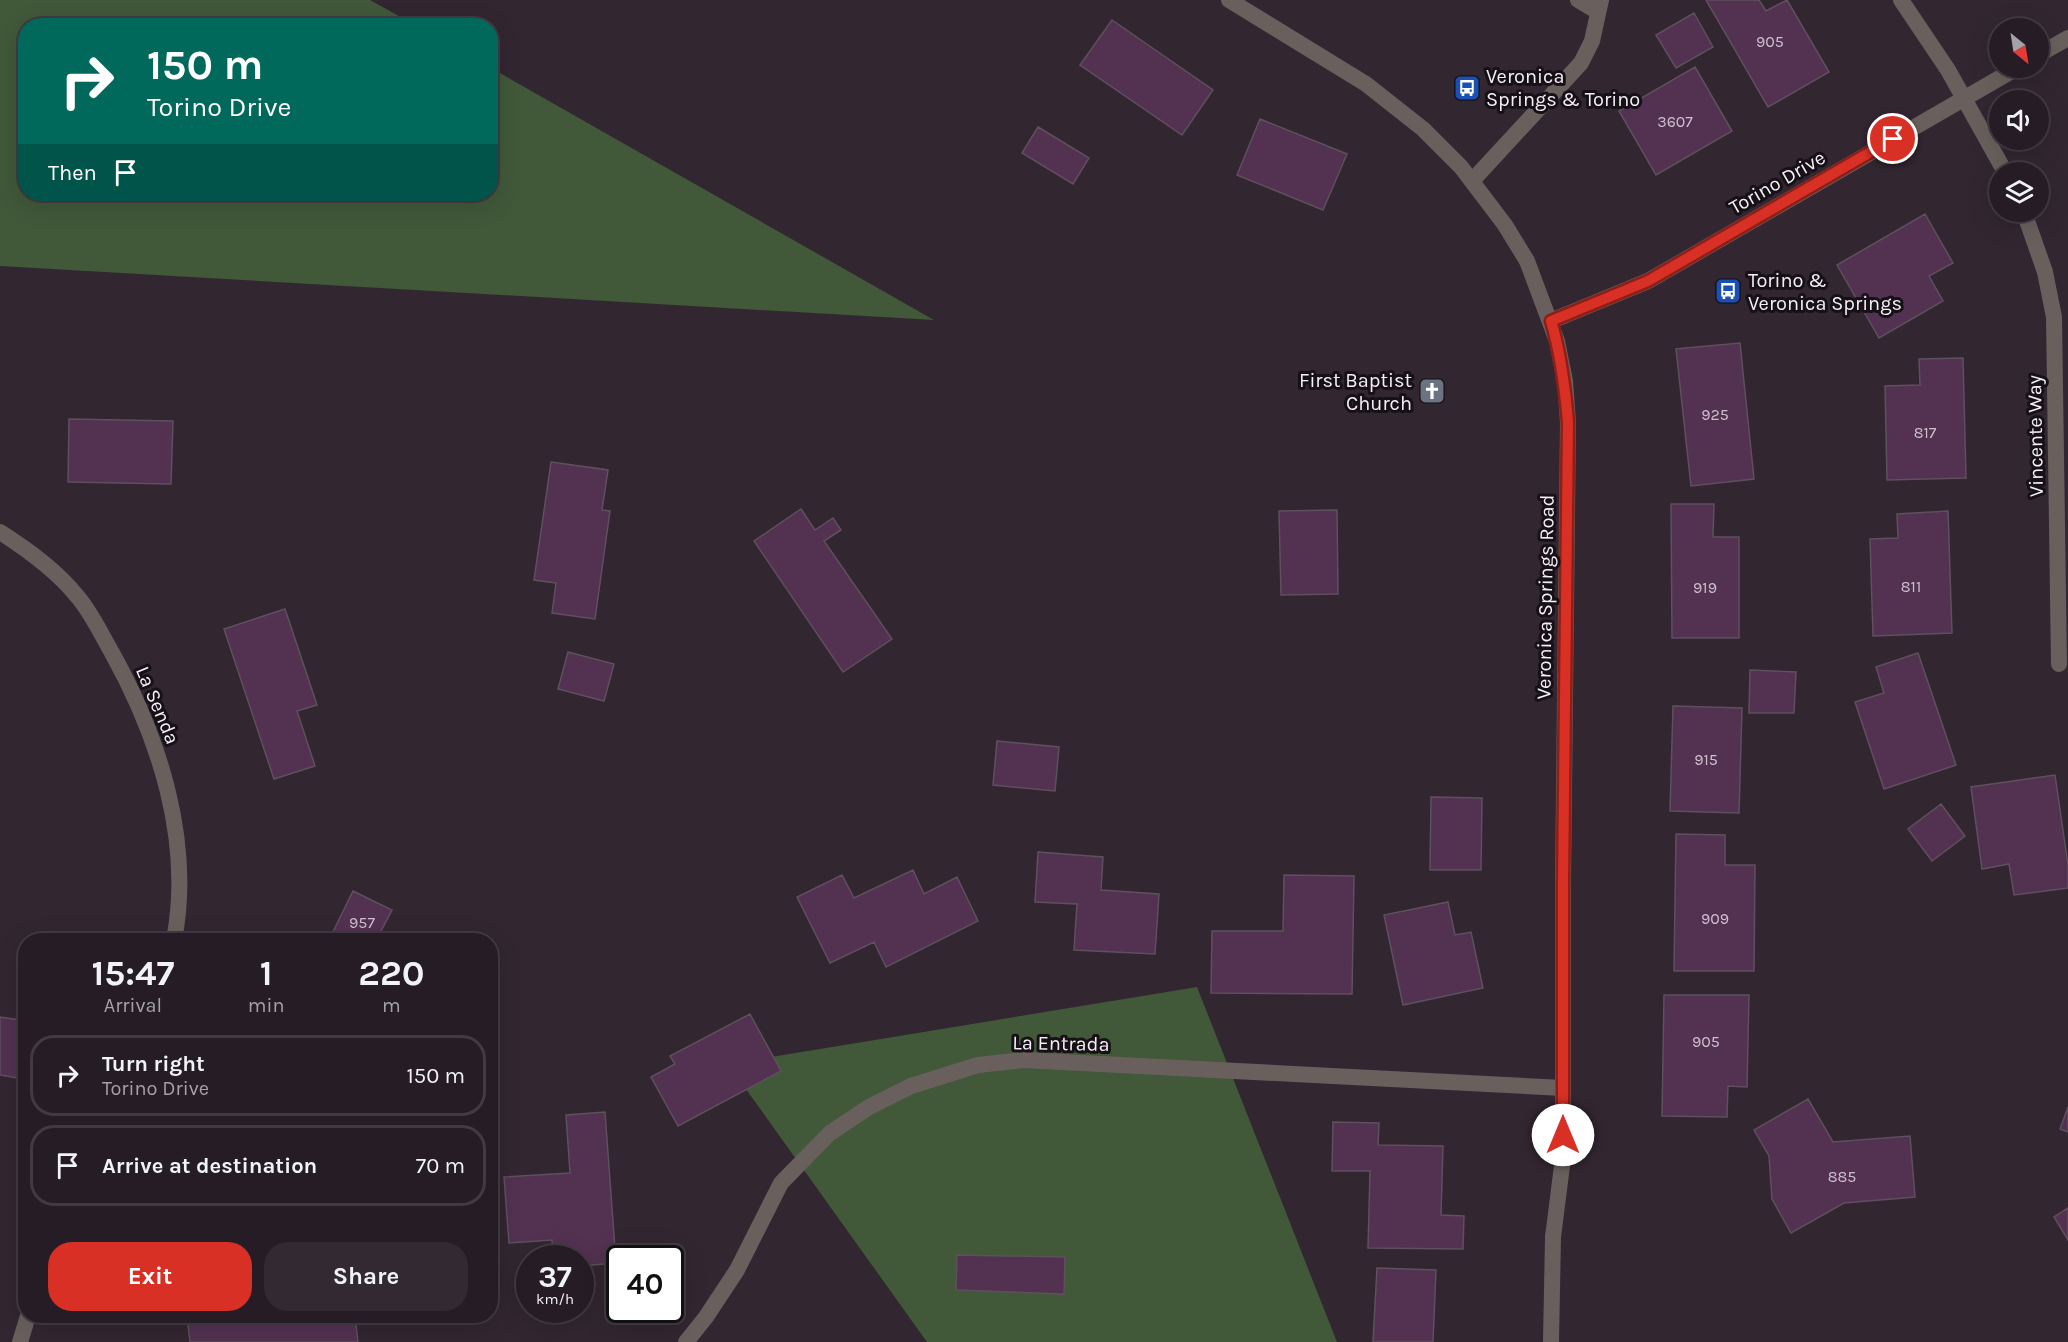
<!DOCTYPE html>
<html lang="en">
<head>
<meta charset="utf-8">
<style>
	body { margin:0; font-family:Karla,sans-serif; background:#322932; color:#f1f3f6; height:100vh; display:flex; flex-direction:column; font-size:22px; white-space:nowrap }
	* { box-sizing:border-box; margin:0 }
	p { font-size:20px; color:#a4a1a7 }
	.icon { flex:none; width:33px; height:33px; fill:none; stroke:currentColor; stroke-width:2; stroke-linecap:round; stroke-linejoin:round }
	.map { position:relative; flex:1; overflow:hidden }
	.drawer { position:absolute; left:18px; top:933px; width:480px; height:390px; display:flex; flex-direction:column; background:#261c25; border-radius:24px; box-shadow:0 6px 24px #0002,0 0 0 2px #423a42 }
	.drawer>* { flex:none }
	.hud { position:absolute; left:18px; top:18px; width:480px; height:183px; border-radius:24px; box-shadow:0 6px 24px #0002,0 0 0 2px #423a42; background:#00695c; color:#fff; overflow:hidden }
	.needle { width:39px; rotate:150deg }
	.buttons { position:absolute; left:1989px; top:18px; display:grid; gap:12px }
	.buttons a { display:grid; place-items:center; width:60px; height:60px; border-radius:50%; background:#261c25; box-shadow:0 6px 24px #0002,0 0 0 2px #423a42; font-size:30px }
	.speed { position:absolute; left:516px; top:1245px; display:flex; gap:12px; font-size:30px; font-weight:700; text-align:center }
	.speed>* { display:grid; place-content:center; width:78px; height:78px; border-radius:50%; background:#261c25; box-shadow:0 6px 24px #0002,0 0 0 2px #423a42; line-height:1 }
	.speed small { font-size:15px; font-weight:400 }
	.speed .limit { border:3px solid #111; border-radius:9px; background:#fff; color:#111 }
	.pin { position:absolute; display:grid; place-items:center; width:51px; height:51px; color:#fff; margin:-26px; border:3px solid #fff; border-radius:50%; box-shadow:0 2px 6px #0007 }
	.me { position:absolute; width:66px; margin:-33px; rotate:0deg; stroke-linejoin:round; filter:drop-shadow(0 0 4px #0008) }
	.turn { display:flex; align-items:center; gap:21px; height:126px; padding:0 30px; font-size:27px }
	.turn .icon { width:78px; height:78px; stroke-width:2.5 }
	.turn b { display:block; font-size:42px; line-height:51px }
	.then { display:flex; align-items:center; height:57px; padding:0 30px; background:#0003; gap:12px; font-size:22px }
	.eta { display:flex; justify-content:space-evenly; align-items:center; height:102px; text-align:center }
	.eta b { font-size:36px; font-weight:700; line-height:42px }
	.action { display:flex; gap:12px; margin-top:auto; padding:12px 30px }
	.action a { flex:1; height:69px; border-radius:24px; background:#d93025; color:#fff; font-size:24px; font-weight:700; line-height:69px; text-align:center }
	.action a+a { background:#322932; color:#f1f3f6 }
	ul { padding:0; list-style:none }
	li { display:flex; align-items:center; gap:18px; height:81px; margin:0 12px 9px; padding:0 18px; border:3px solid #423a42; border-radius:24px }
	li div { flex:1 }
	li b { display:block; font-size:22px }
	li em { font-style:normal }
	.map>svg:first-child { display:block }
	.green { fill:#415839 }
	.building { fill:#523151; stroke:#5e505d; stroke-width:1.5 }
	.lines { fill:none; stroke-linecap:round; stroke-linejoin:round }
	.service { stroke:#69605d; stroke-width:16 }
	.minor { stroke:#69605d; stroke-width:16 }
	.tertiary { stroke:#69605d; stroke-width:16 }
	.route-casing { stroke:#8d1f18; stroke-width:15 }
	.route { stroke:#d93025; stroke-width:10 }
	.labels { text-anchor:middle; stroke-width:6; stroke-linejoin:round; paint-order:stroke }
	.number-label { font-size:16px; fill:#cdbfcd }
	.poi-label { font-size:20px; fill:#f6eef6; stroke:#161116; text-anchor:start }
	.street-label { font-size:20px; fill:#f6eef6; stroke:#161116 }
</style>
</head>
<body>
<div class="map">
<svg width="2068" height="1342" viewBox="0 0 2068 1342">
	<rect width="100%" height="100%" fill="#322631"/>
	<path class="green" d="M0 0H370L415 25 26 26V194H490L491 68 934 320 0 266Z
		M1197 987 1337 1342H927L728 1064Z"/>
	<path class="building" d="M1706 0H1759L1766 11 1787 0 1829 72 1768 107Z
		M1694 13 1713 47 1676 68 1656 35Z
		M1112 20 1213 90 1182 135 1080 65Z
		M1695 67 1732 131 1656 175 1619 111Z
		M1260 119 1347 154 1323 210 1237 175Z
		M1038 127 1089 158 1073 184 1022 153Z
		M1925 214 1953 263 1929 276 1943 301 1879 338 1837 265Z
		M1740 343 1754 479 1691 486 1676 349Z
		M1963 358 1966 478 1887 480 1885 386 1920 385 1919 359Z
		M69 419 173 421 171 484 68 482Z
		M551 462 608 470 602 510 610 511 595 619 552 613 556 583 534 580Z
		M1671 504H1714L1713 537H1739V638H1672Z
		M801 509 815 530 833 518 841 530 824 541 892 639 843 672 754 541Z
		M1337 510 1338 594 1281 595 1279 511Z
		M1948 511 1952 633 1873 636 1870 539 1898 538 1897 514Z
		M285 609 317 705 297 711 315 766 274 779 224 629Z
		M568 652 614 664 604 701 558 689Z
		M1918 653 1956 765 1884 789 1855 702 1884 693 1876 667Z
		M1750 670 1796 672 1794 713H1749Z
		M1673 706 1742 708 1739 813 1670 811Z
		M997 741 1059 747 1055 791 993 785Z
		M2055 775 2068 865V888L2014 895 2009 864 1982 869 1971 787Z
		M1431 797 1482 798 1481 870H1430Z
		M1941 804 1965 836 1932 861 1908 829Z
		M1676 834 1725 835V865H1755L1754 971H1674Z
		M1038 852 1103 857 1101 890 1159 894 1155 954 1074 950 1077 904 1035 902Z
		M913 870 924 894 957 877 978 921 886 967 874 942 830 963 797 897 842 875 854 898Z
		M1284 875 1354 876 1352 994 1211 993 1212 931H1283Z
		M353 891 392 910 380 933 395 940H329Z
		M1448 902 1455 935 1471 932 1483 988 1403 1005 1384 915Z
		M1664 995H1749L1747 1087 1728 1086 1727 1117 1662 1116Z
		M750 1014 781 1071 678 1126 651 1077 675 1064 670 1056Z
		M0 1017 26 1021 24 1079 0 1075Z
		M1808 1099 1833 1142 1910 1136 1915 1197 1844 1203 1791 1233 1772 1199 1769 1156 1754 1130Z
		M2068 1107V1132L2060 1129Z
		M605 1112 616 1263 580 1266V1258H553L552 1240 509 1243 504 1177 570 1173 566 1115Z
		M1333 1122 1379 1123 1378 1145 1443 1146 1441 1215 1464 1216 1463 1249 1368 1248 1370 1171H1332Z
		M2068 1208V1240L2054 1217Z
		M957 1255 1065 1257 1064 1294 956 1290Z
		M1377 1268 1436 1270 1433 1342H1373Z
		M187 1316H355L358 1342H190Z"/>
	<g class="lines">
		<path class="service" d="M1578 0 1598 12
			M1472 181 1581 63 1592 41 1601 0"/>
		<path class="minor" d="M1901 0 1948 70 2005 172
			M2024 212 2045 272 2054 317 2059 664
			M0 532C28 550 56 570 77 596 91 612 100 632 111 651 159 737 193 841 174 940
			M20 1342 28 1316
			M686 1342 706 1317 737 1270 781 1183 830 1133 869 1107 911 1086 978 1065 1024 1060 1563 1088"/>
		<path class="tertiary" d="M1229 0 1366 84 1423 129 1461 167 1505 225 1527 261 1557 341 1565 381 1568 422 1563 884V1158L1553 1237 1551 1342
			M2038 55 2068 38
			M1551 321 1648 281 2017 68"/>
	</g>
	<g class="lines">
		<g class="route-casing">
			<path id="route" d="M1563 1135V884L1568 422C1565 387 1561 354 1551 321L1648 281 1893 139"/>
		</g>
		<use href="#route" class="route"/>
	</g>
	<defs>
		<g id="bus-square" transform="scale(1.35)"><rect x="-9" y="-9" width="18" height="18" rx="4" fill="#1a4fb4" stroke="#161116"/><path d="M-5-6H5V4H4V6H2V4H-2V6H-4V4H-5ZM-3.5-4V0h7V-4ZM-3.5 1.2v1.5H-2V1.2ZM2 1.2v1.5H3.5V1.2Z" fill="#fff"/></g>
		<g id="church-square" transform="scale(1.35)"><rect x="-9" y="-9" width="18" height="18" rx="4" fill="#6b7280" stroke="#161116"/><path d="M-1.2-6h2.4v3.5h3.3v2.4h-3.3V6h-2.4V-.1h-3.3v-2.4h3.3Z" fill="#fff"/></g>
	</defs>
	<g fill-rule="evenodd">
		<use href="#bus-square" x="1467" y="88"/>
		<use href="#bus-square" x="1728" y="291"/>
		<use href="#church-square" x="1432" y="391"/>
	</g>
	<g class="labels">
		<g class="number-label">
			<text x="1770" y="47">905</text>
			<text x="1675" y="127">3607</text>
			<text x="1715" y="420">925</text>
			<text x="1925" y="438">817</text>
			<text x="1911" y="592">811</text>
			<text x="1705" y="593">919</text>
			<text x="1706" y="765">915</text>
			<text x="1715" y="924">909</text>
			<text x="362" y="928">957</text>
			<text x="1706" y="1047">905</text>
			<text x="1842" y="1182">885</text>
		</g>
		<g class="poi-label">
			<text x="1486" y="83">Veronica<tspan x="1486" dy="23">Springs &amp; Torino</tspan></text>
			<text x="1748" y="287">Torino &amp;<tspan x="1748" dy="23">Veronica Springs</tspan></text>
			<text x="1412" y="387" text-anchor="end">First Baptist<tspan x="1412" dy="23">Church</tspan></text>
		</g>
		<g class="street-label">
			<text transform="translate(1777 182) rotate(-30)" y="7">Torino Drive</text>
			<text transform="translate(2035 436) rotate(-91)" y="7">Vincente Way</text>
			<text transform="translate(1545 597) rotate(-89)" y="7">Veronica Springs Road</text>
			<text transform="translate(158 705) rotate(67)" y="7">La Senda</text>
			<text transform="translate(1061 1043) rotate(1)" y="7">La Entrada</text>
		</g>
	</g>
</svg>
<div class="buttons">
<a><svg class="needle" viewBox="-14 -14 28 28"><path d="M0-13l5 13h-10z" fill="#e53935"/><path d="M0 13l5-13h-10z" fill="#a4a1a7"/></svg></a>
<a><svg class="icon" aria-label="sound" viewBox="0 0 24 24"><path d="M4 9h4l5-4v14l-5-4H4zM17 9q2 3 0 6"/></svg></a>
<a><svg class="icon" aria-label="layers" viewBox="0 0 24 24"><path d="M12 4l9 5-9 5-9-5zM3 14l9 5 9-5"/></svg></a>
</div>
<div class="speed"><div>37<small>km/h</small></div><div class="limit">40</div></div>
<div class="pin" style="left:1893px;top:139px;background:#d93025"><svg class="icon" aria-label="arrive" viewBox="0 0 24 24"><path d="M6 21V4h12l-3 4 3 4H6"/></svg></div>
<svg class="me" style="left:1563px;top:1135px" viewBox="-20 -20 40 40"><circle r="19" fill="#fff"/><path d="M0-13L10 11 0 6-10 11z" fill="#d93025"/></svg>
<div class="hud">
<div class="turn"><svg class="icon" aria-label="right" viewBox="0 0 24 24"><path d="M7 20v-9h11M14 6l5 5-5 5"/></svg><div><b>150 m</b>Torino Drive</div></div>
<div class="then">Then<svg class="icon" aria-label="arrive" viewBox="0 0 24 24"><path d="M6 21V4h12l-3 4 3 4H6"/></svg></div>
</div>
<section class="drawer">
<div class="eta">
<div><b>15:47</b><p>Arrival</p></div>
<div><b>1</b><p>min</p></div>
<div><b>220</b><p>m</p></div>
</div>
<ul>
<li><svg class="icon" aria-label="right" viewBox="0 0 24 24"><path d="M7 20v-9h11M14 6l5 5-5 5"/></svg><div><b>Turn right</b><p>Torino Drive</p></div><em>150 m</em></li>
<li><svg class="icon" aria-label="arrive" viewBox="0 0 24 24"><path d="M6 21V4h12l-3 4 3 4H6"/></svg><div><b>Arrive at destination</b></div><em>70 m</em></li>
</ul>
<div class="action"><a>Exit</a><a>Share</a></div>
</section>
</div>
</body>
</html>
